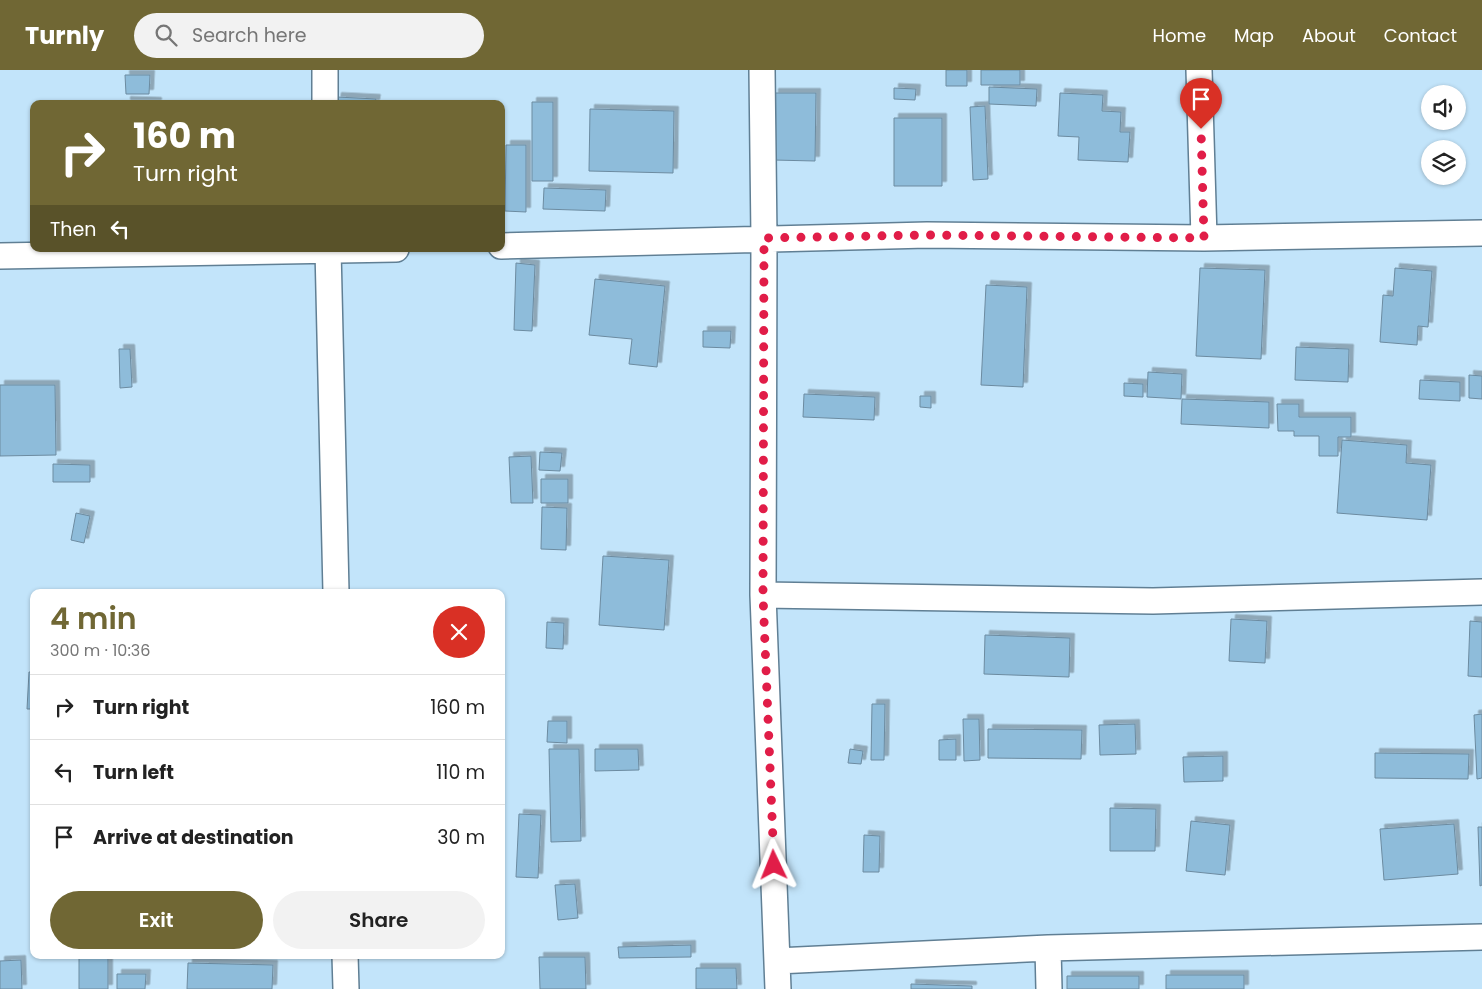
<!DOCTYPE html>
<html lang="en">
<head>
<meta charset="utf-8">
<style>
	body { margin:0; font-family:Poppins,sans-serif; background:#f2f2f2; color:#222; height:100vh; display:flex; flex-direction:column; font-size:19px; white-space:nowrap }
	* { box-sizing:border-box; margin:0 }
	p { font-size:16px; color:#767676 }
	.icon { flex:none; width:28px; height:28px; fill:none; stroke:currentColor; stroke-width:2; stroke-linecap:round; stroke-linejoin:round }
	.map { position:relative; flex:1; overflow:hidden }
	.sheet { position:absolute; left:30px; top:519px; width:475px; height:370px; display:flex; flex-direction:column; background:#fff; border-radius:10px; box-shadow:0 1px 4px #0004 }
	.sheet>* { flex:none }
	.hud { position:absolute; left:30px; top:30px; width:475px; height:152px; border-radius:10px; box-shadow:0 1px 4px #0004; background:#706734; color:#fff; overflow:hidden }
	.controls { position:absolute; left:1421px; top:15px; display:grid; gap:10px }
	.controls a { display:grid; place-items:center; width:45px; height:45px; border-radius:50%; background:#fff; box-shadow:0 1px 4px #0004; font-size:25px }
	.pin { position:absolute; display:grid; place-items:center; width:42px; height:42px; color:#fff; margin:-51px -21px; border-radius:50% 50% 50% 0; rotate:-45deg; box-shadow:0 0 5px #0007 }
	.pin .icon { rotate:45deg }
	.me { position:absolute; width:55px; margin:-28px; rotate:358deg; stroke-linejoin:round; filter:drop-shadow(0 0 4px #0008) }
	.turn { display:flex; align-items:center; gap:18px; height:105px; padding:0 20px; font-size:22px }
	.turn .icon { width:65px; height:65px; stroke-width:2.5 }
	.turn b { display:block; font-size:35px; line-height:42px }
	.then { display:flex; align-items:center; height:48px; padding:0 20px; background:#0003; gap:10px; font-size:19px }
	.round { display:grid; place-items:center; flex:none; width:52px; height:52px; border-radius:26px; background:#f2f2f2 }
	.summary { display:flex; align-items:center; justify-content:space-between; height:85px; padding:0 20px }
	h1 { font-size:30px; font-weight:600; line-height:38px; color:#706734 }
	.primary-button { display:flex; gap:10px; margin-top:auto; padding:10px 20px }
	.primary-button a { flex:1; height:58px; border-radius:30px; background:#706734; color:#fff; font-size:20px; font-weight:600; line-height:58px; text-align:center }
	.primary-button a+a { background:#f2f2f2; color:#222 }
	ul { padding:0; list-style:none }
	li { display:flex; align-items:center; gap:15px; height:65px; padding:0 20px; border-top:1px solid #e0e0e0 }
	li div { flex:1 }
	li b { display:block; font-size:19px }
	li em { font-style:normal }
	header { display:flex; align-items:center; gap:30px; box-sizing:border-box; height:70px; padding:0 25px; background:#706734; color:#fff }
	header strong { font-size:24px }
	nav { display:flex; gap:28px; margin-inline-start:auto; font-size:18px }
	.search { width:350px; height:45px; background:#f2f2f2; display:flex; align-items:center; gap:12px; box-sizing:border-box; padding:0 18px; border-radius:28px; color:#767676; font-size:19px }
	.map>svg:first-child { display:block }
	.building { fill:#8ebcda; stroke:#6c8ba0; filter:url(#shadow) }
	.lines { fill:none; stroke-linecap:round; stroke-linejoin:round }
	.street-casing { stroke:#607f94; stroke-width:28 }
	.street { stroke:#fff; stroke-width:25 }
	.route { stroke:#e11d48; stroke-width:9; stroke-dasharray:0 16.2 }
</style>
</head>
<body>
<header>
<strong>Turnly</strong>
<div class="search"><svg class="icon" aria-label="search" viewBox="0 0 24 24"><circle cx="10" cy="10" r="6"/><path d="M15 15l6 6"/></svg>Search here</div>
<nav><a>Home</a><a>Map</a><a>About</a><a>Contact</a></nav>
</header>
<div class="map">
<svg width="1482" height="919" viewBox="0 0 1482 919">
	<defs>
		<filter id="shadow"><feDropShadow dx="4.5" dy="-4.5" stdDeviation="0" flood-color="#0004"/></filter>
	</defs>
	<rect width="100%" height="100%" fill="#c2e4fa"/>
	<path class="building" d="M946 0H967V16H946Z
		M981 0H1020V15H981Z
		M125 5H150L149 24H126Z
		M989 17 1037 19 1036 36 989 34Z
		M894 18 916 19 915 30 894 29Z
		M774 23H816L815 91 773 90Z
		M1060 23 1103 25 1102 41 1121 42 1120 62H1130L1128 92 1078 90 1079 67 1058 66Z
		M337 27 376 29 375 34H336Z
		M126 31 157 32V34H126Z
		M532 32H553V111H532Z
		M985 36 988 109 973 110 970 37Z
		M590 39 674 41 673 103 589 101Z
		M894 48H942V116H894Z
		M506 75H526V142L505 141Z
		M544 118 606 120 605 141 543 139Z
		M516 193 535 195 532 261 514 260Z
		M1200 198 1265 200 1261 289 1196 286Z
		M1395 198 1432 201 1428 257 1418 256 1417 275 1380 272 1383 225 1393 226Z
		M595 209 665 216 657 297 629 294 632 269 589 265Z
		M986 215 1027 217 1023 317 981 315Z
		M703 261H731L730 278 703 277Z
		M1296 277 1349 279 1348 312 1295 310Z
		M119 279H130L132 317 120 318Z
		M1148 302 1182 304 1181 329 1147 327Z
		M1469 305 1482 306V329L1469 328Z
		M1420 310 1460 312V331L1419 329Z
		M1124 313 1143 314V327L1124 326Z
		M0 315H55L56 385 0 386Z
		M804 324 875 327 874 350 803 347Z
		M920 326H931V338L920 337Z
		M1182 329 1269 332V358L1181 354Z
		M1277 334H1299V347H1351V367H1338V386H1319V366H1294V361H1278Z
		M1342 370 1407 375 1406 393 1431 395 1427 450 1337 443Z
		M540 382 562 383 560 401 539 400Z
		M531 386 533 433H511L509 387Z
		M53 394 90 395V412H53Z
		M541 409H568V433H541Z
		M542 437 567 438 566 480 541 479Z
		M76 443 90 446 84 473 71 470Z
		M603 486 669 490 664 560 599 555Z
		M1231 549 1267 551 1265 593 1229 591Z
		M1470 551 1482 552V607L1468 606Z
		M547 552 564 553 563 579 546 578Z
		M985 565 1070 568 1069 607 984 604Z
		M29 602H34V639H27Z
		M872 634H885L884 690H871Z
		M1482 644V708L1477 709 1474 645Z
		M963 649H979L980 690 964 691Z
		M548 651H567V673L547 672Z
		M1135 654 1136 684 1100 685 1099 655Z
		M988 659 1082 660 1081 689 988 688Z
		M956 669V690H939V670Z
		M549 679H579L581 771 551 772Z
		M595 679H638L639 700 595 701Z
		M850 679 863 681 861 694 848 693Z
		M1375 683 1469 684 1468 709 1375 708Z
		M1223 686V711L1184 712 1183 687Z
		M1110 738 1156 739 1155 781H1110Z
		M519 744 541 745 538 808 516 807Z
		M1191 751 1230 755 1225 805 1186 801Z
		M1454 754 1458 804 1384 810 1380 759Z
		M1478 757H1482V815L1480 816Z
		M864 765 880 766 879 802H863Z
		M575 814 578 848 558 850 555 815Z
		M691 875V887L619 888 618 877Z
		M79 885H108V919H79Z
		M539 887H585L586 919H540Z
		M21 890 22 919H0V891Z
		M188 893 273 895 272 919H187Z
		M696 898H736L737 919H696Z
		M117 904H146L145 919H117Z
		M1166 905H1244V919H1166Z
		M1067 906H1139V919H1067Z
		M911 914 972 916V919H911Z"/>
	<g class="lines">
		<g class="street-casing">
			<path id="street" d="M325 0V34
				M762 0 764 168 763 525 778 919
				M1199 0 1204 168
				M501 176 927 165 1204 168 1482 163
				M328 179 336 522
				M0 186 396 179
				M763 525 1153 531 1482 522
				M1048 878 1049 919
				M345 885 346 919
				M777 891 1048 878 1482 867"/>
		</g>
		<use href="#street" class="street"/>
	</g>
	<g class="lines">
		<path class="route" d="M774 795 763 525 764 168 927 165 1204 168 1201 59"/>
	</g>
</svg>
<div class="controls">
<a><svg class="icon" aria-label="sound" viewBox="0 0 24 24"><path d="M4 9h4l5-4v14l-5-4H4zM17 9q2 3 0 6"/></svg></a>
<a><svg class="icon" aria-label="layers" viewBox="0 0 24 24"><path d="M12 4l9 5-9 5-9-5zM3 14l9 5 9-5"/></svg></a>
</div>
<div class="pin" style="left:1201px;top:59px;background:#d93025"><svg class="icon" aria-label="arrive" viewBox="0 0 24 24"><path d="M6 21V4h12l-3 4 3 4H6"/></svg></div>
<svg class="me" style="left:774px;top:795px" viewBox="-20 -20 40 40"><path d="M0-17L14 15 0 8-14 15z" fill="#e11d48" stroke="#fff" stroke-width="4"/></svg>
<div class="hud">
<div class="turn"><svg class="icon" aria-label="right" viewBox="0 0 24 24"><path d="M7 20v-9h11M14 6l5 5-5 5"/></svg><div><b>160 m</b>Turn right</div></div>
<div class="then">Then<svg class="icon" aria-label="left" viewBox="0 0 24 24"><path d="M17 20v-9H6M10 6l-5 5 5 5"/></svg></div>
</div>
<section class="sheet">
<div class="summary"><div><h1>4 min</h1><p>300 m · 10:36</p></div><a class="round" style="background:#d93025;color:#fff"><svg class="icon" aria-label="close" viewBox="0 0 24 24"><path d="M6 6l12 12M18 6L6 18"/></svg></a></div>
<ul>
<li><svg class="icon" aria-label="right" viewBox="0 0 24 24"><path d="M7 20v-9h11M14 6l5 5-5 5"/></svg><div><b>Turn right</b></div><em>160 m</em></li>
<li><svg class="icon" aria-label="left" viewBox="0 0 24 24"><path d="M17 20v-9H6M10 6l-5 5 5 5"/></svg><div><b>Turn left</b></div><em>110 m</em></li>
<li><svg class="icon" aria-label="arrive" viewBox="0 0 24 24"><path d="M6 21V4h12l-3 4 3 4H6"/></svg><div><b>Arrive at destination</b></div><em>30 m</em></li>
</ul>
<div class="primary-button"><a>Exit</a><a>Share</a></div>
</section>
</div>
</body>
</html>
